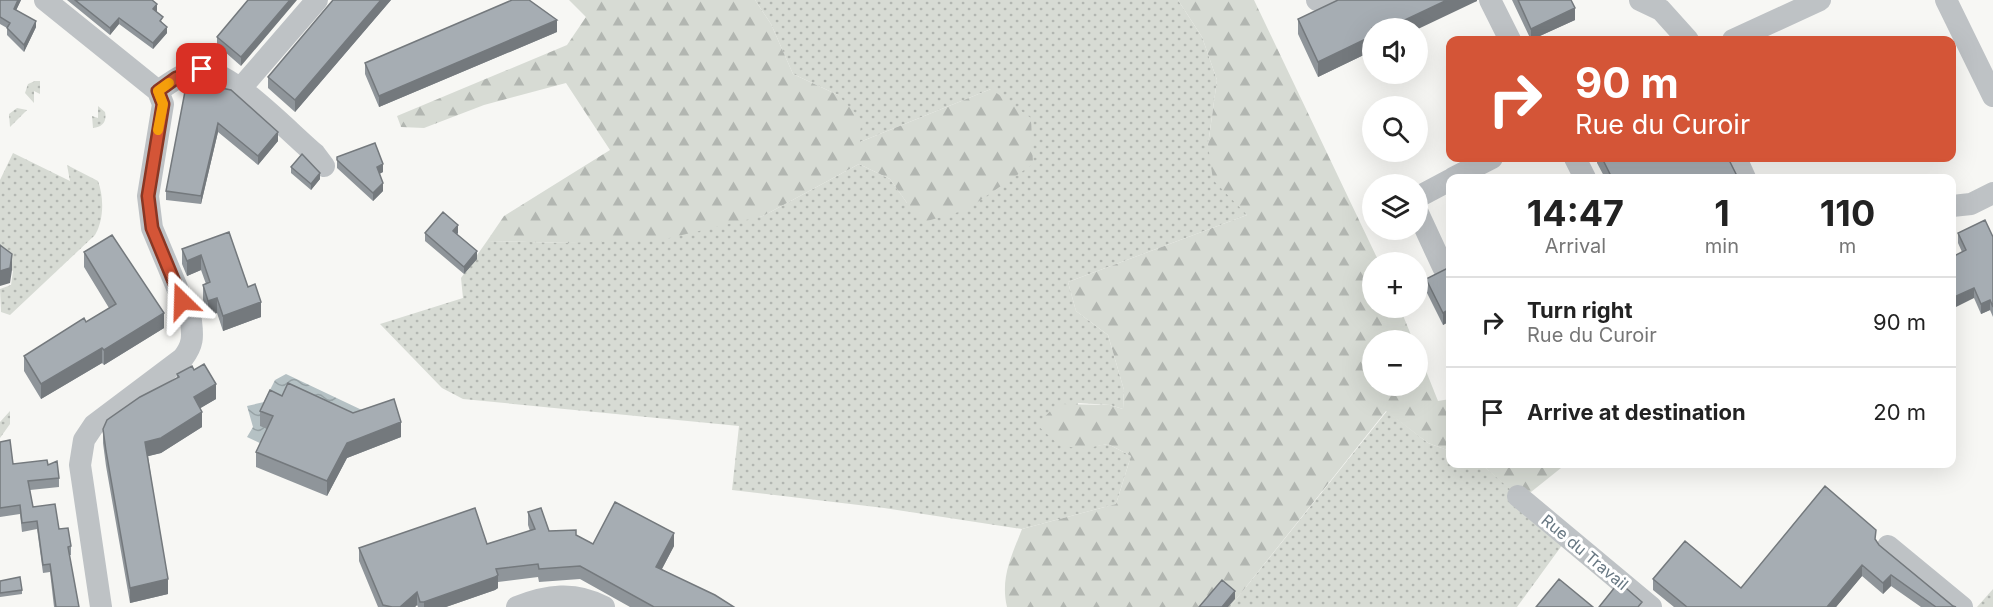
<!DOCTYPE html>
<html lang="en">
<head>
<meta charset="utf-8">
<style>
	body { margin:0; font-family:Inter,sans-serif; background:#f2f2f2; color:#222; height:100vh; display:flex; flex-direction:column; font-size:22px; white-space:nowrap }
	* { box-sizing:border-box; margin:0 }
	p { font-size:20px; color:#767676 }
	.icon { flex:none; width:33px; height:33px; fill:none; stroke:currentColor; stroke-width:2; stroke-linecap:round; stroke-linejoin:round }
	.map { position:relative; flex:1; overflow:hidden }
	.sheet { position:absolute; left:1446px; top:174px; width:510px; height:294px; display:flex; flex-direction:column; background:#fff; border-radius:12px; box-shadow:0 6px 24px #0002 }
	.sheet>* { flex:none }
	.banner { position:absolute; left:1446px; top:36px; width:510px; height:126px; border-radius:12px; box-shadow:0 6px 24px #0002; background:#d45537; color:#fff; overflow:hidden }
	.buttons { position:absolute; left:1362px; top:18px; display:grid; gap:12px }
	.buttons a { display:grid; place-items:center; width:66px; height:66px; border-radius:50%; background:#fff; box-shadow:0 6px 24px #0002; font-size:30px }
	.pin { position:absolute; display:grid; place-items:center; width:51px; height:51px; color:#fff; margin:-26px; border-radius:12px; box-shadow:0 3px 9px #0006 }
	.me { position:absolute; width:66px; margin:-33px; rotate:338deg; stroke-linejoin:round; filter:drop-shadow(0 0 4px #0008) }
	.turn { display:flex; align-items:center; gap:21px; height:126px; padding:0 30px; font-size:27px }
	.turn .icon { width:78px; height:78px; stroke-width:2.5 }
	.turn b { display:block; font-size:42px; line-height:51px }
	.eta { display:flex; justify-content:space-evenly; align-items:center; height:102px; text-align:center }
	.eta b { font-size:36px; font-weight:700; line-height:42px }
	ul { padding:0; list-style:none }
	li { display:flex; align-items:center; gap:18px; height:90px; padding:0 30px; border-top:2px solid #e0e0e0 }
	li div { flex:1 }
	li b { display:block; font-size:22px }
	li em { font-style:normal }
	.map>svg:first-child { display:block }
	.grass { fill:url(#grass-dots) }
	.forest { fill:url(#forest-firs) }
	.water { fill:url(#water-waves) }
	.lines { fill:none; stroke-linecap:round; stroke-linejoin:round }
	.minor { stroke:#bec2c5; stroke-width:22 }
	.wall { fill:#8f959a }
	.shaded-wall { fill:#74797d }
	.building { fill:#a6adb3; stroke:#74797d; stroke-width:1.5 }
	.route-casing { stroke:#8a3724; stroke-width:15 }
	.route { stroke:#d45537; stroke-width:10 }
	.slow { stroke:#f59e0b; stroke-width:10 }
	.labels { text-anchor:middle; stroke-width:6; stroke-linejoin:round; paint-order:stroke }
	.street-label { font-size:16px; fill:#687883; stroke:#fff }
</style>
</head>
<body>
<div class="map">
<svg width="1993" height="607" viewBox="0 0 1993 607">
	<defs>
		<pattern id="grass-dots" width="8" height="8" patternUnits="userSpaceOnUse" patternTransform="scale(1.5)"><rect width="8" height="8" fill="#d7dbd4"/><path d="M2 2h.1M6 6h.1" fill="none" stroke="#b2b6b1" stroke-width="1.8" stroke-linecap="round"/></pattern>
		<pattern id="forest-firs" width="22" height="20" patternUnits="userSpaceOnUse" patternTransform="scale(1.5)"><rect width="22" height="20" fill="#d7dbd4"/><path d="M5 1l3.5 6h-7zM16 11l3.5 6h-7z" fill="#b2b6b1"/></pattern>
		<pattern id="water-waves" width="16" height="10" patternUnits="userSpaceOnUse" patternTransform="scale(1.5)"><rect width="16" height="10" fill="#b5c1c4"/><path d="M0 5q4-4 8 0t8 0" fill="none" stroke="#97a2a5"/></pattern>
	</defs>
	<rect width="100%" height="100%" fill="#f7f7f4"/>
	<path class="grass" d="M755 0H1178L1202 37 1217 80 1208 145 1247 215 1068 282 1076 311 1108 335 1124 390 1123 409 1110 405 1078 403 1082 448 1108 444 1131 456 1116 504 1022 529 884 508 732 490 739 426 463 399 442 388 380 324 463 298 461 278 487 241 569 243 763 216 859 164 890 179 907 203 991 89 860 142 838 95 793 74 771 24Z
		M35 81H40V94L34 91V103L25 93 28 84Z
		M98 106 105 112C107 121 103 127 93 128L92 116 98 118Z
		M17 108 27 110 10 127 9 114Z
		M13 153 70 181 67 165 98 181C104 197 104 220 95 235L10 315 1 312 0 289 11 285 13 271 0 261V180Z
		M10 411V424L0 438V422Z
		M1387 411 1428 443 1450 451V464H1481L1568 537 1517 607H1230Z
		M1993 589V607H1977Z"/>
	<path class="forest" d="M569 0H755L771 24 793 74 838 95 861 119 860 142 991 89 1031 118 1033 164 966 210 927 221 907 203 890 179 859 164 763 216 665 239 569 243 487 241 504 216 610 150 566 83 484 105 424 128 401 127 397 116 567 45 586 17Z
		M1178 0H1254L1379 262H1372V308H1400L1413 340H1372V386H1418V351L1438 401 1450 399V451L1428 443 1386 411 1230 607H1007C1000 578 1012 555 1022 529L1116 504 1131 456 1108 444 1082 449 1059 445 1037 425 1057 404 1110 405 1123 409 1124 390 1108 335 1076 311 1068 282 1247 215 1213 180 1208 145 1217 80 1202 37Z
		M1481 464H1566L1531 492 1518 496Z"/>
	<path class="water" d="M286 374 364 411 273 431 266 446 247 437 253 427 247 406 264 402 275 380Z"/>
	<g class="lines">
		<path class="minor" d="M45 0 158 91 163 104 148 196 152 228 191 321C193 337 193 345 183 358L94 425 84 440 80 465 101 607
			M1317 0 1330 4 1338 0
			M1490 0 1510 40
			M1640 0 1661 10 1688 40
			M1946 0 1993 96
			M1733 40 1820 0
			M240 89 317 0
			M158 91C170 83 189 68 204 70 235 75 289 132 315 154L324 166
			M1575 158 1585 178
			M1736 158 1745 178
			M1453 178 1492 158
			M1418 197 1450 180
			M1952 206 1971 204 1993 193
			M1418 213 1443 267
			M1518 496 1651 607
			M1888 546 1962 607
			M517 607C547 595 575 591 604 607"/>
	</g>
	<path class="wall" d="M0 0H21L16 10 36 27 24 52 7 35V28L0 24Z
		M67 0H152L157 11 156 12 163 24 167 33 153 49 119 24 110 35Z
		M248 0 241 66 217 45V37Z
		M333 0H391L295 112 268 88V77Z
		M1477 0V1L1372 28V51L1318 77 1298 34V19Z
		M1512 0H1571L1575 20 1531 40Z
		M557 32 379 107 365 74V63Z
		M187 81 278 141 258 165 218 132 201 204 166 200V191Z
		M337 157 383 172 379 174 383 191 373 201 337 168Z
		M1597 158H1728L1738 178H1605L1597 163Z
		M291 167 320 179 311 190 291 173Z
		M229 232 248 287 261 317 223 331 217 313 208 316 203 300V285L206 284 201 270 187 276 182 264V249Z
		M425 233H458L457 234 477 259 464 274 425 241Z
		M1958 233 1993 237V317L1990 310 1981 314 1974 298 1962 252 1958 243Z
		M84 252 164 328 104 365 102 363 41 399 24 371V356L86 322 109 308 84 267Z
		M1450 267V321L1443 325 1426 291V279Z
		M177 374 216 399 200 408 202 427 161 453 148 456 168 594 130 603 106 466 103 443V429L177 378Z
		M282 396 353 413 401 437 347 458 327 496 256 467V452L267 429 260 426V411Z
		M0 442 13 464 48 465 59 478V487L30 490 33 507 59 529 71 546V555H69L79 607H54L50 572 43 573 37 529 22 532 20 514 0 517Z
		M528 512 549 531 576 535 593 544 674 546 662 569 734 607H630L580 579 539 582 538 577 498 582V588L495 590 446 607H418L417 605 415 607H378L359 561V548L487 544 530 531 528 525Z
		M1876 540 1879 545 1953 606 1956 607H1921L1891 586 1883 594 1862 576 1836 607H1674L1653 590V579L1741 588Z
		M0 581 22 590V594L0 597Z"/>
	<path class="shaded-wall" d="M18 0H21L14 15V9Z
		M290 0H297L241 66V57Z
		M381 0H391L295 112V100Z
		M1447 0H1477V1L1418 29V28H1388Z
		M157 4V11L153 15V9Z
		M1575 8V20L1531 40V29Z
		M119 18V24L110 35V28Z
		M557 20V32L379 107V96Z
		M36 21V27L24 52V45Z
		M167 27V33L153 49V43Z
		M1372 36V51L1318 77V62Z
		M218 123V132L201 204V196Z
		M278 132V141L258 165V156Z
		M383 164V172L377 175V167Z
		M320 173V179L311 190V184Z
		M383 183V191L373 201V193Z
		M458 225V233L453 239V231Z
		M477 251V259L464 274V267Z
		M12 254V270L10 283 0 286V271Z
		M201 255V270L187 276V261Z
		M1974 288V298L1952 309V298Z
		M217 298V313L208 316V301Z
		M1990 300V310L1981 314V304Z
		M261 302V317L223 331V316Z
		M1450 309V321L1443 325V313Z
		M164 313V328L104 365V350Z
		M102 348V363L41 399V384Z
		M216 384V399L194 412V397Z
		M202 412V427L161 453 145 457V442Z
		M401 422V437L347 458 327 496V481L347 443Z
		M674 533V546L656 580V567Z
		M1862 565V576L1836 607H1827Z
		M498 575V588L495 590 446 607H424V602Z
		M1891 575V586L1883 594V583Z
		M168 579V594L130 603V588Z
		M1235 591V599L1228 607H1222Z
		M417 592V605L415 607H400Z"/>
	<path class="building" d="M0 0H18L14 9 36 21 24 45 7 28 10 23 0 17Z
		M75 0H152L157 4 153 9 163 17 160 21 167 27 153 43 119 18 110 28Z
		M248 0H290L241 57 217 37Z
		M333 0H381L295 100 268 77Z
		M512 0H529L557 20 379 96 365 63Z
		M1338 0H1447L1388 28H1372V36L1318 62 1298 19Z
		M1518 0H1571L1575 8 1531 29Z
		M187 81 231 90 278 132 258 156 218 123 201 196 166 191Z
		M375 143 383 164 377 167 383 183 373 193 337 160V157Z
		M302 154 320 173 311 184 291 167Z
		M1602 158H1728L1738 178H1612Z
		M443 212 458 225 453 231 477 251 464 267 425 233Z
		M1985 220 1993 237V307L1990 300 1981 304 1974 288 1952 298V257L1966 250 1958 233Z
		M229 232 248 287 255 284 261 302 223 316 217 298 208 301 203 285 210 282 201 255 187 261 182 249Z
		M112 235 164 313 104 350 102 348 41 384 24 356 84 318 86 322 116 304 84 252Z
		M0 245 12 254 10 268 0 271Z
		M1450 267V309L1443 313 1426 279Z
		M204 364 216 384 194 397 202 412 161 438 145 442 168 579 130 588 106 451 103 429 107 420 140 397 179 377 177 374 192 366 194 370Z
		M288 383 353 413 394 399 401 422 347 443 327 481 256 452 273 416 260 411 270 390 282 396Z
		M10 440 13 464 47 460 48 465 57 461 59 478 28 481 33 507 55 504 59 529 68 528 71 546 68 547 79 607H56L50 564 43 565 37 521 22 523 20 505 0 508V442Z
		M1825 486 1876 530 1875 539 1879 545 1953 606 1956 607H1936L1891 575 1883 583 1862 565 1827 607H1687L1653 579 1685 541 1741 588Z
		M615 502 674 533 656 567 715 595 734 607H654L580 566 539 569 538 564 496 569 498 575 495 577 424 602H420L417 592 400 607H392L383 605 359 548 475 508 487 544 535 529 528 512 541 508 549 531 576 530V535L593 544Z
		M20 577 22 590 0 593V581Z
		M1559 579 1593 607H1536Z
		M1222 580 1235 591 1222 607H1199Z
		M1619 582 1642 602 1638 607H1599Z"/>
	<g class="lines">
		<g class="route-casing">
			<path id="route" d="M182 301 152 228 148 196 163 104 158 91 176 78 202 69"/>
		</g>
		<use href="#route" class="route"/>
		<path class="slow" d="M158 130 163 104 158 91 169 83"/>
	</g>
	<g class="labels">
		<g class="street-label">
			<text transform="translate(1585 552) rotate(40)" y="6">Rue du Travail</text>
		</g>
	</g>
</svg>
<div class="buttons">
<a><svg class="icon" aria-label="sound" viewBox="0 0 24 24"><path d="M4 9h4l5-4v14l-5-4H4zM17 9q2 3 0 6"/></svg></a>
<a><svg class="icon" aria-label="search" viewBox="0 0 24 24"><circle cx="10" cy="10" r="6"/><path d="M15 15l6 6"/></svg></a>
<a><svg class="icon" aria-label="layers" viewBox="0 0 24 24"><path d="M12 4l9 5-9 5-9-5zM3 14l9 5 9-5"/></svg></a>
<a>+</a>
<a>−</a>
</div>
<div class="pin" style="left:202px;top:69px;background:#d93025"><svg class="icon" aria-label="arrive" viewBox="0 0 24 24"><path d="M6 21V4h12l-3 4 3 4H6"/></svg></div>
<svg class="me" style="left:182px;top:301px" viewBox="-20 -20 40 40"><path d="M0-17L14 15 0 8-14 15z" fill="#d45537" stroke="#fff" stroke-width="4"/></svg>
<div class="banner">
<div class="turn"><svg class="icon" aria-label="right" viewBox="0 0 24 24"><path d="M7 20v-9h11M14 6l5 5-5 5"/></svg><div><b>90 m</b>Rue du Curoir</div></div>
</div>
<section class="sheet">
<div class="eta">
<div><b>14:47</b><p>Arrival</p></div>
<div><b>1</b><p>min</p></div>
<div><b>110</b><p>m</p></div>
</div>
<ul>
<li><svg class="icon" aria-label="right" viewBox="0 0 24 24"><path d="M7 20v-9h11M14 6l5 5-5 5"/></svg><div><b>Turn right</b><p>Rue du Curoir</p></div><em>90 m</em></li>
<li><svg class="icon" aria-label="arrive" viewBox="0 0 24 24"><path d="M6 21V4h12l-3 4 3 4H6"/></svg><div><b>Arrive at destination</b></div><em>20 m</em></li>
</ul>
</section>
</div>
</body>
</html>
